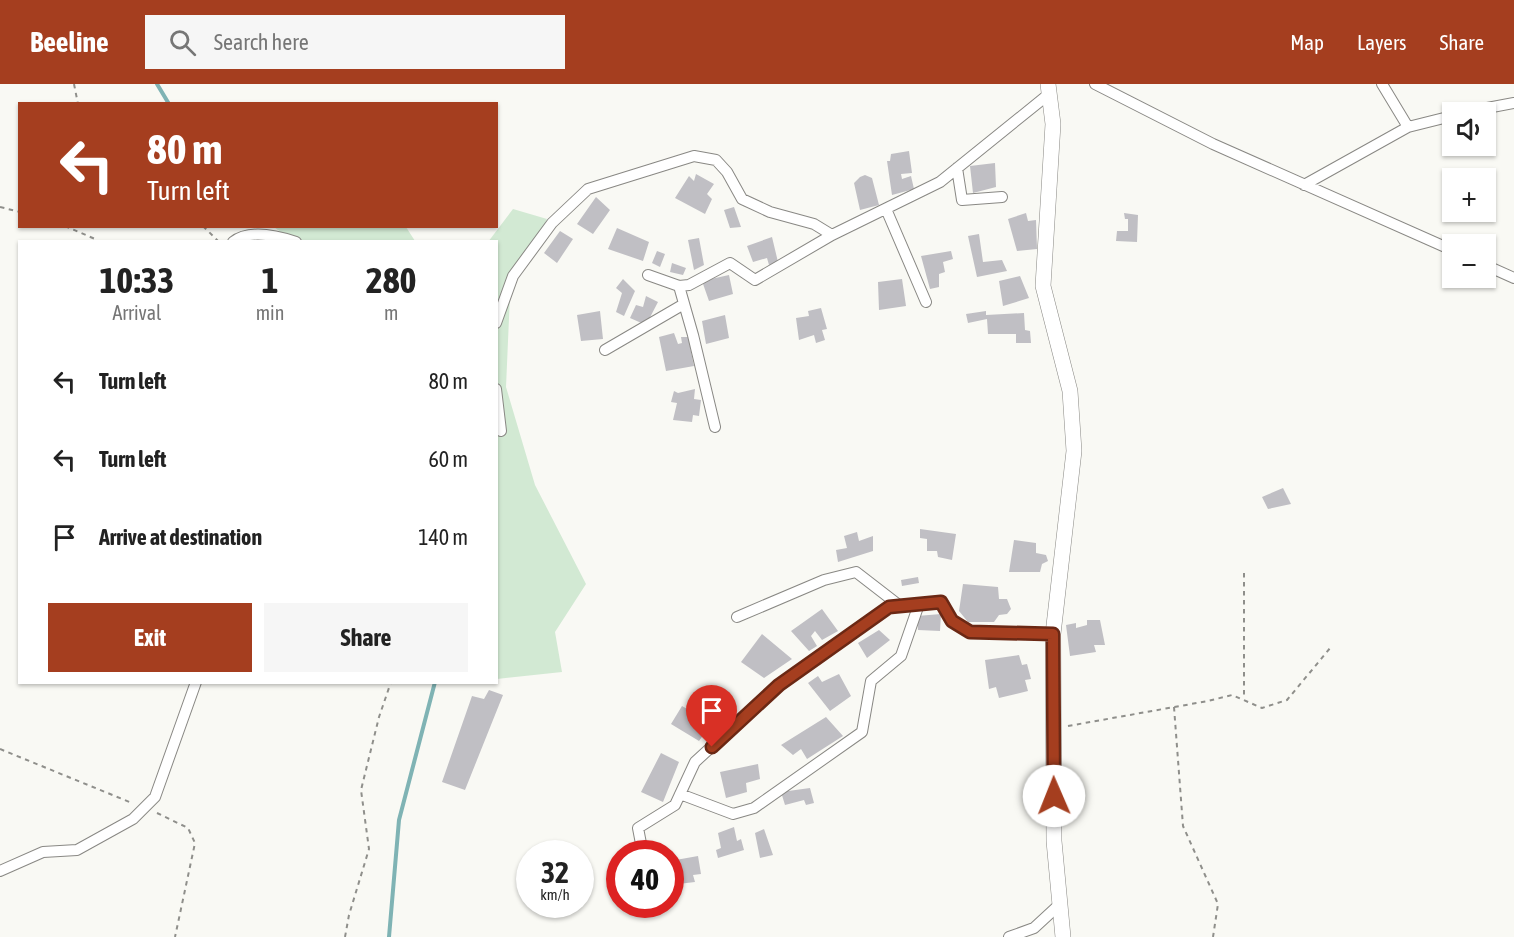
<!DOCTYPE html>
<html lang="en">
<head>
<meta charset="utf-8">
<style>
	body { margin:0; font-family:"Asap Condensed",sans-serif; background:#f6f6f6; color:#222; height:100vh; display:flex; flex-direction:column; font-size:22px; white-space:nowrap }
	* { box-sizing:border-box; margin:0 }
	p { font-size:20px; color:#767676 }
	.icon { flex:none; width:33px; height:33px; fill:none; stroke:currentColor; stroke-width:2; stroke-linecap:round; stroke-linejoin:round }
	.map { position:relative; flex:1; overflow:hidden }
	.sheet { position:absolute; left:18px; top:156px; width:480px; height:444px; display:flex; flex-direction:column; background:#fff; border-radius:0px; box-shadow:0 2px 4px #0004 }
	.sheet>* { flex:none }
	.banner { position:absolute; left:18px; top:18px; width:480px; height:126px; border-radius:0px; box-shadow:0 2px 4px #0004; background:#a53e1f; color:#fff; overflow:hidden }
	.fabs { position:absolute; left:1442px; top:18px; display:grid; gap:12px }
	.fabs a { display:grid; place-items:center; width:54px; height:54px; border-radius:0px; background:#fff; box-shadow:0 2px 4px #0004; font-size:30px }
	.speed { position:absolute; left:516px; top:756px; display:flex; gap:12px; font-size:30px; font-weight:700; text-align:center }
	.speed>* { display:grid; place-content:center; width:78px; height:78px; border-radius:50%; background:#fff; box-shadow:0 2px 4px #0004; line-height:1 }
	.speed small { font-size:15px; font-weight:400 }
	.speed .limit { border:9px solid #d22; background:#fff; color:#111 }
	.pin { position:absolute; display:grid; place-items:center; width:51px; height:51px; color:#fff; margin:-62px -26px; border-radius:50% 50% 50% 0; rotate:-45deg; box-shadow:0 0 6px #0007 }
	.pin .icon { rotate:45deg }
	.me { position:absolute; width:66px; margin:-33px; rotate:359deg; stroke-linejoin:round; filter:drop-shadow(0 0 4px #0008) }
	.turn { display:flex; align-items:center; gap:21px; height:126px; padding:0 30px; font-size:27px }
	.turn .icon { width:78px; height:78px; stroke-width:2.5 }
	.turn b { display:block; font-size:42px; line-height:51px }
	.eta { display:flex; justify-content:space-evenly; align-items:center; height:102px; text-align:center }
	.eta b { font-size:36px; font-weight:700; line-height:42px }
	.action { display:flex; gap:12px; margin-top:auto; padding:12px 30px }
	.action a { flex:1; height:69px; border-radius:0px; background:#a53e1f; color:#fff; font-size:24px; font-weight:700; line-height:69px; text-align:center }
	.action a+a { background:#f6f6f6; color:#222 }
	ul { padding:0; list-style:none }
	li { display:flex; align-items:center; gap:18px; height:78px; padding:0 30px }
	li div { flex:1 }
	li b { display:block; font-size:22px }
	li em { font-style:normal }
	header { display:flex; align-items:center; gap:36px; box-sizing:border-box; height:84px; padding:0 30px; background:#a53e1f; color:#fff }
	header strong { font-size:28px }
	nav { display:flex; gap:33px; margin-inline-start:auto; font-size:21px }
	.search { width:420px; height:54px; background:#f6f6f6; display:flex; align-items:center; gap:15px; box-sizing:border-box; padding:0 21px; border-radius:0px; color:#767676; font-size:22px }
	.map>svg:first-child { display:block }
	.green { fill:#d2e9d3 }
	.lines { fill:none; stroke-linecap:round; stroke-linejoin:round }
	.stream { stroke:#7fb3b4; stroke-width:4 }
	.building { fill:#c0bfc4 }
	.street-casing { stroke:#898884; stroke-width:12 }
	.secondary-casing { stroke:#898884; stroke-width:16 }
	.path { stroke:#8f8f8b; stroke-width:2; stroke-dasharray:4.5 4.5; stroke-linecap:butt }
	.street { stroke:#fff; stroke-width:10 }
	.secondary { stroke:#fff; stroke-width:15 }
	.route-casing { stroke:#6b2814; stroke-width:15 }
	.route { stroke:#a53e1f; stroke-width:10 }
</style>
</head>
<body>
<header>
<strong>Beeline</strong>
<div class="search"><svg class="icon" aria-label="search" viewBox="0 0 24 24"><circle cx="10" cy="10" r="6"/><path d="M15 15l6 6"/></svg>Search here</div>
<nav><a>Map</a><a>Layers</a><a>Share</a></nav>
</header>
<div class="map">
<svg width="1514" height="853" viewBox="0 0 1514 853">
	<rect width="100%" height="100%" fill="#f9f9f4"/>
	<path class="green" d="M513 125 547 135 510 211 506 303 535 401 586 500 555 548 562 588 497 595 496 158H488Z
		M274 143H406L415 157H292Z"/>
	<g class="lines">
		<path class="stream" d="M157 0 169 20
			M389 853 399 736 435 598"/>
	</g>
	<path class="building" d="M909 67 912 89 901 90 902 95 911 92 914 105 892 111 887 77H890L891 70Z
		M995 79 996 103 973 109 970 82Z
		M696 90 714 100 707 110 712 115 705 130 675 114 689 92 694 97Z
		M865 91 872 94 879 121 860 126 854 99 860 93Z
		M596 113 610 126 593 150 577 140Z
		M734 123 741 143 730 144 724 126Z
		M1026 129 1028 137 1036 136 1037 165 1017 167 1008 135Z
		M1124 129 1138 131 1137 158 1116 157 1117 147H1128V135H1125Z
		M617 144 649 158 643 177 608 165Z
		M560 147 573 155 557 179 544 169Z
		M979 150 983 178 1002 176 1007 187 977 193 968 152Z
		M772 153 778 178 769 181 767 174 753 178 747 162Z
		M699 154 704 181 694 186 688 156Z
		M657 167 665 170 660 183 652 179Z
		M951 167 953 175 943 178 945 188 939 190V203L930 205 921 172Z
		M672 179 686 184 683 191 670 188Z
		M729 191 733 210 709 217 702 197Z
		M1020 192 1029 214 1003 222 999 197Z
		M623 195 635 207 624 232 616 228 622 209 616 204Z
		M902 195 906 222 879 226 878 198Z
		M646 212 658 218 646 241 630 234 636 221 643 223Z
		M821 224 827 245 822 246 825 256 816 259 814 251 799 256 796 234 809 232 808 227Z
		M600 227 603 255 581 257 577 231Z
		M986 227V231L1024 229 1025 246 1030 247 1031 259H1016V250H988L987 235 968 239 966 230Z
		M725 231 729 254 706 260 702 237Z
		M674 249 678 260 682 259 681 253H688L694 282 666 287 659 253Z
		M695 305 694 315 701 316 699 332 693 331 692 338 673 336 677 319 671 318 674 307 678 309Z
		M1283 404 1291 420 1268 425 1262 413Z
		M920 445 956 450 952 476 938 473 937 467H927V455L920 454Z
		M857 448 859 457 873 452V467L838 478 836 466 847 464 844 452Z
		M1014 456 1036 459V469L1046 471 1048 477 1042 480 1040 488H1009Z
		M918 493 919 499 902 502 901 496Z
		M963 500 998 503 999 515H1007L1011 525 1007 530 999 531 994 538H968L959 527Z
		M822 525 838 547 822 556 815 547 811 552 817 562 809 567 791 547Z
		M941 530 940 547 918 546 917 532Z
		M1087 536H1100L1105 561H1094L1096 568 1070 572 1066 541 1076 539V544L1087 541Z
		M879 546 890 556 867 574 858 559Z
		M762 550 792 575 764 594 741 578Z
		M1019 571 1022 581 1027 580 1031 595 1025 596 1028 607 999 614 996 603 989 605 985 576Z
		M839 590 851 612 830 627 808 599 818 592 822 598Z
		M489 606 503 611 465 706 442 698 472 612 484 615Z
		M682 622 712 639 699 657 671 640Z
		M826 633 843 652 807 675 801 665 793 671 781 661Z
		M661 669 679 678 663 718 641 708Z
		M758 680 760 695 746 699 747 708 726 714 720 688Z
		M810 704 814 719 806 721 804 716 785 721 781 708Z
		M734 743 737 757 741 755 744 766 718 774 716 766 721 764 718 749Z
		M764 745 773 771 760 774 755 749Z
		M698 772 701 790 693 791 695 798 670 801V777Z"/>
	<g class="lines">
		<g class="street-casing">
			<path id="street" d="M1095 0 1213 60 1452 166
				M1382 0 1408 43
				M1466 28 1514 19
				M957 84 962 116 1002 113
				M1304 101 1408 43 1452 32
				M886 125 926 218
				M233 158C249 145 278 152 296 158
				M1485 181 1514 194
				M648 191 679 202 689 201 730 179 755 196 832 151
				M679 202 693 251 715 343
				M496 239 513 192 552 139 588 105 694 72 716 76 727 88 742 115 770 128 814 140 832 151 940 98 1049 10
				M605 266 684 220
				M496 305 501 347 496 343
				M737 533 824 496 856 488 900 522
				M680 710 733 730 754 724 862 648 871 597 901 572 919 520
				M643 770 638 744 675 721 695 678 779 601 889 523 941 518 952 537 970 548 1053 550
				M0 787 43 768 77 766 133 735 155 713 196 598
				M1009 853 1034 844 1060 820"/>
		</g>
		<g class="secondary-casing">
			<path id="secondary" d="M1048 0 1053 40 1043 202 1070 307 1074 367 1053 550 1054 757 1063 853"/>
		</g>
		<path class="path" d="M74 0 78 20
			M0 123 20 128
			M65 142 95 155
			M203 142 219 158
			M1244 489V615
			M1174 623 1183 742 1218 820 1213 853
			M1068 642 1208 617 1232 611 1262 624 1287 616 1331 563
			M0 665 132 719
			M157 729 188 744 195 759 175 853
			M345 853 349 831 369 765 361 706 379 633 391 598"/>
		<use href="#street" class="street"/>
		<use href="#secondary" class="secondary"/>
	</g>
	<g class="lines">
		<g class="route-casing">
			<path id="route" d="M712 663 779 601 889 523 941 518 952 537 970 548 1053 550 1054 712"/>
		</g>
		<use href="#route" class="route"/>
	</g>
</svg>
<div class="fabs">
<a><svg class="icon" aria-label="sound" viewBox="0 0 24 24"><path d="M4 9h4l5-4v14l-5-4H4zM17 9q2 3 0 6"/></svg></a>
<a>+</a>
<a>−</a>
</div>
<div class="speed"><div>32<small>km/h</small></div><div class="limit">40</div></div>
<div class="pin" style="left:712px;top:663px;background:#d93025"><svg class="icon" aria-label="arrive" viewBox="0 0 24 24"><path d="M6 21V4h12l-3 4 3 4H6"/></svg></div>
<svg class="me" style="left:1054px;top:712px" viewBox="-20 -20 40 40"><circle r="19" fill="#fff"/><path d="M0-13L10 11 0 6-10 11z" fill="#a53e1f"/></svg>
<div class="banner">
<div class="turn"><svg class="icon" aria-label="left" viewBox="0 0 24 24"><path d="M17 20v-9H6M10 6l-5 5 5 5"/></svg><div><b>80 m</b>Turn left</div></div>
</div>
<section class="sheet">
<div class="eta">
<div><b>10:33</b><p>Arrival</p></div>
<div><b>1</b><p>min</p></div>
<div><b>280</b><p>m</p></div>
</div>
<ul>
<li><svg class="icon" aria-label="left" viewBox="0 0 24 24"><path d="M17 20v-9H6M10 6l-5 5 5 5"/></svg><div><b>Turn left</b></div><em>80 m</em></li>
<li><svg class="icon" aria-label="left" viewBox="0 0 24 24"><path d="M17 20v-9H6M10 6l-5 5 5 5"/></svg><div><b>Turn left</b></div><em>60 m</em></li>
<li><svg class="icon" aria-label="arrive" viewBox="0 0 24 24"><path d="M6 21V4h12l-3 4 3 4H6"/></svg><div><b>Arrive at destination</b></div><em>140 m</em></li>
</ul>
<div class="action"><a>Exit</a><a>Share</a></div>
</section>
</div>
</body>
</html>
